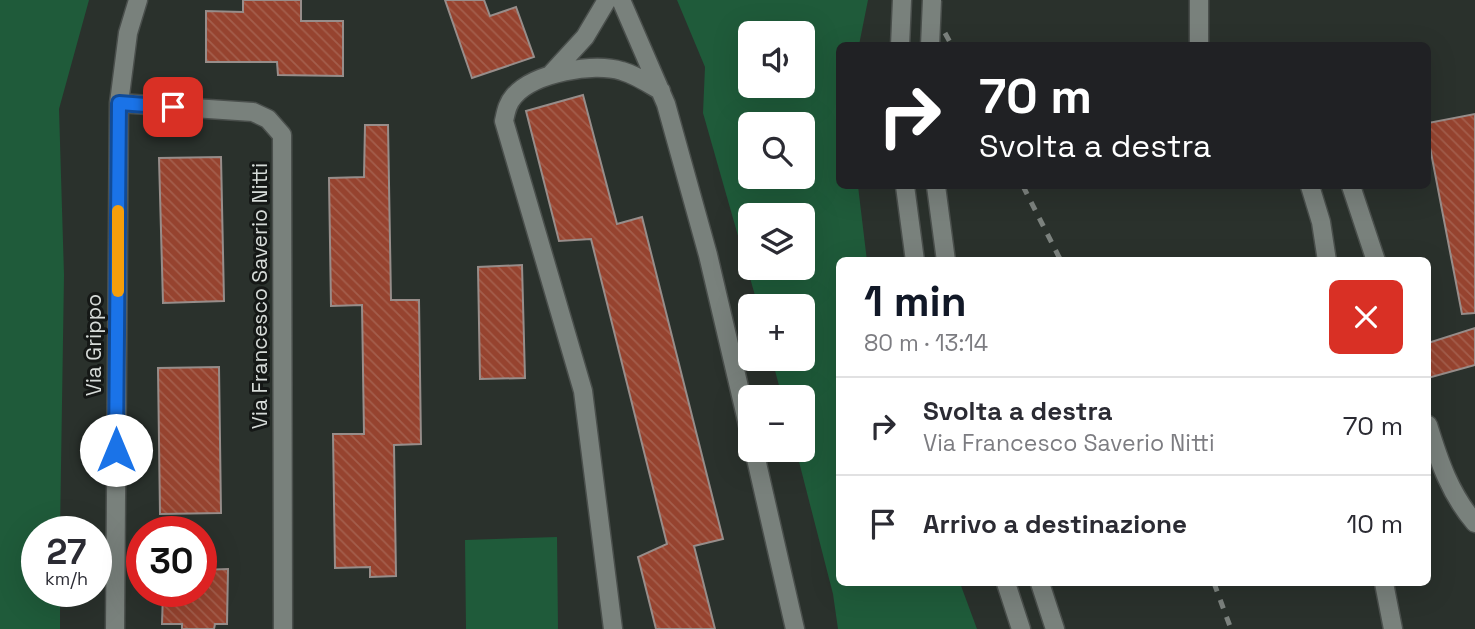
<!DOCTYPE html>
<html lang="it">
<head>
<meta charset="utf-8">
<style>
	body { margin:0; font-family:"Space Grotesk",sans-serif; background:#f2f2f3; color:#2b2b33; height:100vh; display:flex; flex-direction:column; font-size:26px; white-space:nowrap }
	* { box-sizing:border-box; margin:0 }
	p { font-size:23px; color:#7c7c81 }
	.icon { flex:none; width:38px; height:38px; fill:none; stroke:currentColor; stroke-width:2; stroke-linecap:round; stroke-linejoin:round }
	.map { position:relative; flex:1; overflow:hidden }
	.details { position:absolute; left:836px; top:257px; width:595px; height:329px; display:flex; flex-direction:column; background:#fff; border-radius:10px; box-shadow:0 7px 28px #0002 }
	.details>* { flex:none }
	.top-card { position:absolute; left:836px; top:42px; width:595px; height:147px; border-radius:10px; box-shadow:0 7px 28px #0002; background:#202124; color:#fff; overflow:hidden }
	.controls { position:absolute; left:738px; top:21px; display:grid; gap:14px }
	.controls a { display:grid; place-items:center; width:77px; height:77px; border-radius:10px; background:#fff; box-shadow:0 7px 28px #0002; font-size:35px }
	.speed { position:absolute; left:21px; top:516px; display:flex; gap:14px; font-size:35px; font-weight:700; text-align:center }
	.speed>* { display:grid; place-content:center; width:91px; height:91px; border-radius:50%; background:#fff; box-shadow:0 7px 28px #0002; line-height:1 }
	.speed small { font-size:18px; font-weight:400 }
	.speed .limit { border:10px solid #d22; background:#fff; color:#111 }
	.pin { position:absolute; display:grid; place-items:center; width:60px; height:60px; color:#fff; margin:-30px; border-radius:14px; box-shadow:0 4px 10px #0006 }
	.me { position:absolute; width:77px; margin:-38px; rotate:0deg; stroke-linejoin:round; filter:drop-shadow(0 0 5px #0008) }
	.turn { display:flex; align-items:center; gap:24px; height:147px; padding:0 28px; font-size:32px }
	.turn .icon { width:91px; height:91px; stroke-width:2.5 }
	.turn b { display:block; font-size:49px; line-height:60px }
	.round { display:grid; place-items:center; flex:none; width:74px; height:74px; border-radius:10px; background:#f2f2f3 }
	.head { display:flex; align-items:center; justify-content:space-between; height:119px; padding:0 28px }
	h1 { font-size:42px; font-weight:700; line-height:52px; color:#111827 }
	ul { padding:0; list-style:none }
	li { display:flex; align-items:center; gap:21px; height:98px; padding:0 28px; border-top:2px solid #e1e1e2 }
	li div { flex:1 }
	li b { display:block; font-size:26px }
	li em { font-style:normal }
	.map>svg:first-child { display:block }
	.green { fill:#1f5b3a; fill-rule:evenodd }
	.building { fill:url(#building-back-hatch); stroke:#978d8a; stroke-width:2 }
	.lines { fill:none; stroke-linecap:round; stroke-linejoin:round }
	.minor-casing { stroke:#4a4f4c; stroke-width:21 }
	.minor { stroke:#79817c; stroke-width:18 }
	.rail { stroke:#7c827e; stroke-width:5; stroke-dasharray:9 9; stroke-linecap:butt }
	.minor-bridge-casing { stroke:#4a4f4c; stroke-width:21; stroke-linecap:butt }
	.minor-bridge { stroke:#79817c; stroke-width:18 }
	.route-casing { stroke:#114b97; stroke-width:18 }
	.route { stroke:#1a73e8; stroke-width:12 }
	.slow { stroke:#f59e0b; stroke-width:12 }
	.labels { text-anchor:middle; stroke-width:6; stroke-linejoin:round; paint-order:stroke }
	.street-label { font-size:21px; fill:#d6dbd8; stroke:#151816 }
</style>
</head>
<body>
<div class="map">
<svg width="1475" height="629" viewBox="0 0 1475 629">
	<defs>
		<pattern id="building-back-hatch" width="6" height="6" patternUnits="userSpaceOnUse" patternTransform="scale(1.75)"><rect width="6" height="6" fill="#96432f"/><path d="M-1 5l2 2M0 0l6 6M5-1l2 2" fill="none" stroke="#a45e4c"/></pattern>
	</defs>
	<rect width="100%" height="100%" fill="#2a312c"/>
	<path class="green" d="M0 0H89L59 109 64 275 60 532H37V592H60V629H0Z
		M677 0H868L859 45 840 46V186H858L867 261H840V583H960L977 629H838L833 594 796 450H803V397H782L772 359H803V306H758L703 113 705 67ZM751 33H803V86H751ZM751 124H803V177H751ZM751 215H803V268H751Z
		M557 537 558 629H466L465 540Z"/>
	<path class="building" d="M243 0H301V21H343V76L278 75 277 62H206V11L243 12Z
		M445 0H484L490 16 516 7 534 57 472 78Z
		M583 95 617 224 642 217 723 539 694 546 715 629H656L638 557 667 544 591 239 559 241 526 111Z
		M1475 114V313L1462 314 1428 137V123Z
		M365 125H388L391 300H419L421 444 394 445 396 576 370 577V567L335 568 333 434H364L362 305 331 306 329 178 364 177Z
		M221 157 224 301 163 303 159 158Z
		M522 265 525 378 480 379 478 267Z
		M1475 328V365L1428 378V343Z
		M219 367 221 513 160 514 158 368Z
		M228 569 227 624H215L214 629H182V624H162L163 592H201V570Z"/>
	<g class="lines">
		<g class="minor-casing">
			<path id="minor" d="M621 0 666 104 708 255 751 438
				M1199 0V46
				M900 46 902 0
				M552 73 585 37 607 0
				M119 103 253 112 268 119 282 135 283 629
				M905 186 915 261
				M936 186 946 261
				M1310 186 1321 222 1327 261
				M1351 186 1376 261
				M1428 425C1439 461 1450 494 1475 523
				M754 450 795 629
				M1006 583 1021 629
				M1040 583 1055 629
				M1384 583 1393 629
				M115 629 119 103 128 33 138 0
				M613 629 583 391 504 121C506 112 507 104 514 96 534 73 593 62 622 71 636 75 648 83 661 91"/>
		</g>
		<use href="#minor" class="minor"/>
		<path class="rail" d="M945 33 952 46
			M1023 186 1061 261
			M1214 583 1231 629"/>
		<g class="minor-bridge-casing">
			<path id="minor-bridge" d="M930 46 932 0"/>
		</g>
		<use href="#minor-bridge" class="minor-bridge"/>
	</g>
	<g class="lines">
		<g class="route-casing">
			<path id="route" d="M116 450 119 103 173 107"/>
		</g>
		<use href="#route" class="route"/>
		<path class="slow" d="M118 291V211"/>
	</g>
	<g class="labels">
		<g class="street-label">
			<text transform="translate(260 296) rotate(-90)" y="7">Via Francesco Saverio Nitti</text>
			<text transform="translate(94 345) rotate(-90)" y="7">Via Grippo</text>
		</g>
	</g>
</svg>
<div class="controls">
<a><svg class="icon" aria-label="sound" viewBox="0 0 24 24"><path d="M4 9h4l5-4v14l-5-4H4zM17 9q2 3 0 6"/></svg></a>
<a><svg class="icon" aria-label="search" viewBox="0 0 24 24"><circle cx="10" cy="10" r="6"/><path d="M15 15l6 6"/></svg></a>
<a><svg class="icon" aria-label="layers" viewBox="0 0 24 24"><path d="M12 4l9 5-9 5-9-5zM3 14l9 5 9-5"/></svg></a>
<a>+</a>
<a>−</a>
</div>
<div class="speed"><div>27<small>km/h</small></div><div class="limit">30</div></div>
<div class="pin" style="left:173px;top:107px;background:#d93025"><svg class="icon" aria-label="arrive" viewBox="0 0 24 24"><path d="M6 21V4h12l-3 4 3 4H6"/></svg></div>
<svg class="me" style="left:116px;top:450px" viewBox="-20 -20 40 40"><circle r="19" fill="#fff"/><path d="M0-13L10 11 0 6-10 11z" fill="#1a73e8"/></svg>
<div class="top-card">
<div class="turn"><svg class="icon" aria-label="right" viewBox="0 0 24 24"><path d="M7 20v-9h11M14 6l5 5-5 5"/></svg><div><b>70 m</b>Svolta a destra</div></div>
</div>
<section class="details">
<div class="head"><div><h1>1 min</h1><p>80 m · 13:14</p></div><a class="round" style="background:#d93025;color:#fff"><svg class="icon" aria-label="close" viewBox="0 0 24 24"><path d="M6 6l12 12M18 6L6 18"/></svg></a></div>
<ul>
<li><svg class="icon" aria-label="right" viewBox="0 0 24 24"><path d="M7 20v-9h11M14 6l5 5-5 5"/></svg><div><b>Svolta a destra</b><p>Via Francesco Saverio Nitti</p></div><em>70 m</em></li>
<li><svg class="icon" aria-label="arrive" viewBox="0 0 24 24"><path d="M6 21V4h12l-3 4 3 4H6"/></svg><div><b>Arrivo a destinazione</b></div><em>10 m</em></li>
</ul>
</section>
</div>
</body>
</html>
